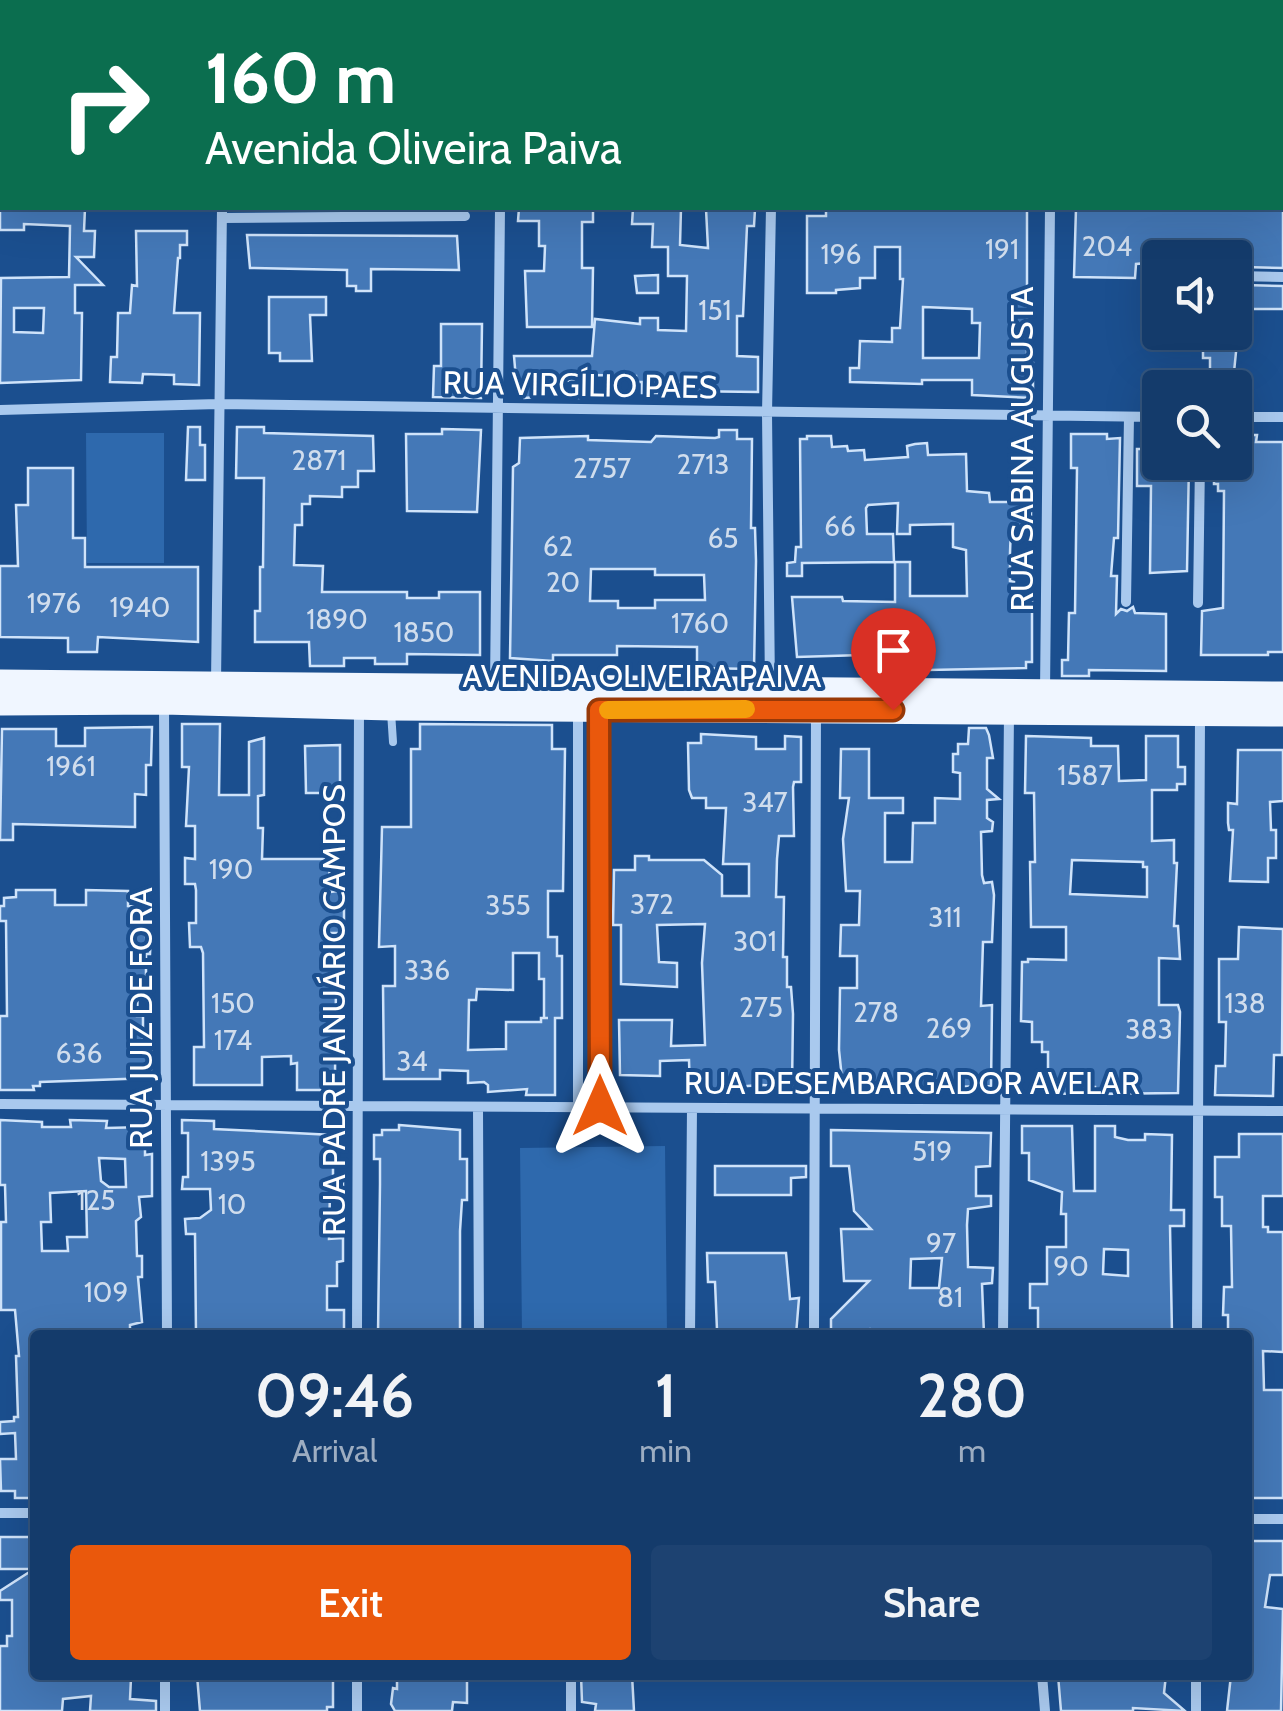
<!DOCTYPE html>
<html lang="en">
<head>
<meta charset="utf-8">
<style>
	body { margin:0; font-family:Cabin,sans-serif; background:#1d4271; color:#f1f3f6; height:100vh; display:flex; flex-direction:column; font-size:38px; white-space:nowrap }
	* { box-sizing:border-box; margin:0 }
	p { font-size:32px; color:#9dadc1 }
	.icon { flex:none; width:55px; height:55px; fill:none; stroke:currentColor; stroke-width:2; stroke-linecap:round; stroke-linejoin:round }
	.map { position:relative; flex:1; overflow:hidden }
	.panel { position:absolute; left:30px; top:1330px; width:1222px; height:350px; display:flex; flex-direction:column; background:#143b6b; border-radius:10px; box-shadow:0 10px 40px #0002,0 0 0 2px #33557e }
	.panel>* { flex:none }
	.guide { position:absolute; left:0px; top:0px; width:1285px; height:210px; box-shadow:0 10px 40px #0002,0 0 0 2px #33557e; background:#0b6e4f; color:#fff; overflow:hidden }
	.buttons { position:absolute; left:1142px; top:240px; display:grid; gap:20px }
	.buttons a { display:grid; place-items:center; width:110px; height:110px; border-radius:10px; background:#143b6b; box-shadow:0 10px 40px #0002,0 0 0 2px #33557e; font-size:50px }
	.pin { position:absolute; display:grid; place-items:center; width:85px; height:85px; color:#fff; margin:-102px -42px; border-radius:50% 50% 50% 0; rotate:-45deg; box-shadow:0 0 10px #0007 }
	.pin .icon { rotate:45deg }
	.me { position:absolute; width:110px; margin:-55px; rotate:0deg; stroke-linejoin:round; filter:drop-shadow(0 0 8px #0008) }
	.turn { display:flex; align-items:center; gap:35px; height:210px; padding:0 40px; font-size:45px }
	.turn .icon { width:130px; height:130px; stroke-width:2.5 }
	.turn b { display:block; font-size:70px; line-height:85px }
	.eta { display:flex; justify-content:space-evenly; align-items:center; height:170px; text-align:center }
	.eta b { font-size:60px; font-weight:600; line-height:70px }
	.cta { display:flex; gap:20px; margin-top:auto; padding:20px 40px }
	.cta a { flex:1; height:115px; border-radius:10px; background:#ea580c; color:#fff; font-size:40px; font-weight:600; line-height:115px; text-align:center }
	.cta a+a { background:#1d4271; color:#f1f3f6 }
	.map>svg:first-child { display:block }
	.green { fill:#2e69ad }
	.building { fill:#4478b7; stroke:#cfe3fa; stroke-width:2.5; fill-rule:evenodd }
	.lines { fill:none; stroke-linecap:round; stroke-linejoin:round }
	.lane { stroke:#a9c9ee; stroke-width:8 }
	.street { stroke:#a9c9ee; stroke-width:10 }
	.primary { stroke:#f0f6ff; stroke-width:25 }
	.route-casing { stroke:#983908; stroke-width:25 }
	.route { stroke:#ea580c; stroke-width:18 }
	.slow { stroke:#f59e0b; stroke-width:18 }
	.labels { text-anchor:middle; stroke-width:8; stroke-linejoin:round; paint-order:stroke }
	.number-label { font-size:28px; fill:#d0dded }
	.street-label { font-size:32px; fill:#fff; stroke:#1b4f8f }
</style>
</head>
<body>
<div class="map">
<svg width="1283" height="1711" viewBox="0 0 1283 1711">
	<rect width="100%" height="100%" fill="#1b4f8f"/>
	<path class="green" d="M86 433H164V563H87Z
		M665 1146 667 1335H522L520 1148Z"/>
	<path class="building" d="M0 208H85L84 231H95L94 257H76L103 285H75V313H82L81 380 0 383 1 278 69 277 70 226 24 224V230H0ZM14 308H44L43 333 14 332Z
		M519 208H593V222H582V268H593L592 327H527L525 271H544L545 246H539V221H518Z
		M633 208H681L680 245 708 248 706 209H755L754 226H747L743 316H737V356L758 357V392L683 391V383H657V393H642V382H636V376L593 375 592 397 579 398V380L537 383V397L524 398 517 391 514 356H592L595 319 640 324V318H658V330L686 331 687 276H668V247H652L653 224H632Z
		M826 208H1027V363H1033V398L972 395V380H922V384L850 382V368H859L860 341 892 342V328H900L903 279H900V247H875V278H860V288L836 290V293H807V216H826ZM923 307 972 309V323H980L979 358H923Z
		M1076 208H1283V268L1244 267V263H1235V258H1160V262L1136 264 1135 278 1074 277Z
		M136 231H187V245H180V258H178L174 313H200L199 385 174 384V375L143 374 142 383 110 382 111 357H117L118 313H130L132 285 137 286Z
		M247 235 457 236 459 270 371 269V291H356V286H347V270L250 268Z
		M658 275V293H637L635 276Z
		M1244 285 1283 286V309H1243Z
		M269 297H326V315H310L312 361H280V353H269Z
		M441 324H482L481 398 433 397 434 366H441Z
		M1208 332H1238L1234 372H1210V358H1203V342H1208Z
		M188 427H200V445H205V480H186Z
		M237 427H264V433L373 436 374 471H358V487H342V497L310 496V504H302V525H295L294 565 323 566 322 592H407V598H439V592H480V655L407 654V664H375V658H344V666H310L309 642H255V611H260V567H263L264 478H236Z
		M442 429 481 430 477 512 407 511 406 434H442Z
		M719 430H737V439H752L751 528H755L756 561 754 669 697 668V647L617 646V655H553V661L510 658 513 467 519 463 520 438 588 436V440L651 442 656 436 715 438 719 437ZM591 569H655V575H704L705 600H655V608H618V601H590Z
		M1071 434H1107V439L1120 438 1118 538H1114L1111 576H1117L1116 614 1121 609 1127 611 1133 607 1135 613 1166 614V671L1089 670V676H1062V660H1068L1069 613H1075L1077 468H1071Z
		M1239 435H1257L1256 442H1283V652H1268V655H1201L1202 611 1223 608 1224 491H1218V484H1214V462H1235V440H1239Z
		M807 436H831L832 447 847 446 848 451 864 450 865 460 908 457 907 446 915 444 927 443 928 455 966 454 967 491 989 493 990 502H1031V526H1011L1010 553V581L1014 582V596H1032V662H1026V668L928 670 927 650 895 651V647L862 648V655L797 657 792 597H842L843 601 895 602V562H910V596H967L966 550 953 547V524L910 525V534H897L898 503 868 505 866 508 867 534H893L894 562 802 563V576H787V563L795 562 796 547H801L800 439H807Z
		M1137 449H1160V462H1189L1187 571 1150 573 1151 486H1137Z
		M28 468H73V538H85V567H198V642L98 637 97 652H68V638L0 637V566H18L16 505H28Z
		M182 724H220L219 795H249V742L264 738V795L258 796V828H263L262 859H329L330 892 344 890V933H331L332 986H336L335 1073 343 1072 344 1090H297V1063L291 1064V1056L262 1057V1085H194V1047H204L203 953 201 947H190L189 923H196V890L195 884H185V858L195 859V826H186L189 767H182Z
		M420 724 552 725V749H565L563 891H548V937H557V956H562V1018H555V1095H526L527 1089 488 1092V1085L484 1082 468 1083V1071L440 1070V1079H384L383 986H395V946L379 947 382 827H411V749H420ZM513 953H539V979H544V1018H548H541V1022H506V1049L468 1050 469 1000H476L477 989 513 990Z
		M152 727 151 765H146V795L135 794V827L13 824V840H0L2 729H56V746H85V728Z
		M969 728H986L989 735 993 758H987V789L999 799 987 800V818L993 822 992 831 981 832 982 875 984 883 992 882 994 895 992 942H983L981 1006 992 1005 991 1086 866 1089V1079H842L839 1050 840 988H857V956H840L841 925H859L860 891H846L843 839 849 798H840L841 749H869V798H903V813H885V862H912L913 823H935V798L960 799V773L953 772V754H958V744H968Z
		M701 734 756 737V749H785V736L801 737V782H794L793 787 794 836H779L777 859 776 897H784L783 957H787V987H791L793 1014 792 1087 761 1085 721 1088V1093L690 1091 689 1060 660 1061V1076L620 1075 619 1020H672L671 1046 705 1045 702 963 705 924 657 925 659 962 677 963V987L621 984V925H613L614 870H635V856H649V860H704L722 875V896H749V864H723L726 808H706V798H692L689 790 688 743H701Z
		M1026 736 1091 738V746H1118L1119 781 1146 780V736H1178V767H1185V784H1177V790H1152V841L1174 840V863H1177L1174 926H1178L1180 959 1159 958V1005H1178L1180 1012 1178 1093 1095 1094V1087L1070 1086 1071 1094 1048 1093V1052H1042V1042H1032V1022L1021 1021 1022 962H1028V959L1066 960V927H1031L1030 862H1035L1034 793H1025ZM1072 860 1143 862V867H1147V897L1070 894Z
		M340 745V793H306L305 746Z
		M1238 750H1283V801L1270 802 1271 830H1276V858H1268V882L1230 881 1233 830H1229L1228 823V803L1237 804Z
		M16 890H55V905H86V890L128 891V906L146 907V937H151L150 954H146V986H138L137 1016H143V1051H151V1078L40 1082V1086H33L34 1090H0V1016H7L6 921H0V906H4V898L16 897Z
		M1239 927 1283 929 1282 1055H1274L1273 1096 1215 1095 1216 1066H1225L1226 1022H1219V959H1238Z
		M0 1120 42 1122V1127H71L70 1120 107 1121 106 1128 145 1127V1155L152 1154V1196L139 1197 141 1217 136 1221 137 1256H142V1277H138L142 1322 130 1325V1335H35V1498H15V1491H1L0 1459H16L15 1433 0 1434V1422L14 1421V1417H18L16 1356H19L15 1310H1V1222H6L5 1185H0ZM99 1158 125 1159 126 1187H109L101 1181ZM86 1191 87 1237H67L68 1251H42L41 1222H51L50 1193Z
		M182 1120 214 1121V1129L333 1135V1177L343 1176V1190H330L329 1239 343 1238V1261L337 1262V1286H327V1310H344V1335H196L195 1234H186L185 1219 200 1218 211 1210 210 1189H182L183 1177H188V1133H182Z
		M399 1125 460 1130V1159H467V1200H462L460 1231V1335H378L380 1184V1159H374V1135H382V1130H399Z
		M1022 1126H1072L1074 1191H1095V1126H1115V1137L1128 1140H1145V1134L1172 1135 1171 1210H1184V1226H1170L1172 1334 1038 1335V1308H1030V1284H1047V1247H1066V1214H1061L1062 1192 1029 1180V1153H1022ZM1104 1249 1128 1250V1276L1103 1274Z
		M831 1130 991 1133 990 1166 976 1167V1196H991V1206L968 1209 967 1225 968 1267 993 1268 992 1283 982 1284 984 1335H876L870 1329 857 1331 852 1335H831V1319L869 1281H844L841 1229H871L854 1211 849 1166H831ZM942 1258 939 1288H910L911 1259Z
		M1239 1134H1283V1196H1263V1227H1268V1232H1283V1352L1263 1351 1264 1390H1283V1498H1248V1335H1228V1315H1223L1224 1287H1232L1231 1226H1222V1197H1215V1157H1239Z
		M715 1166H806V1177L791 1178V1195H715Z
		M707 1253H786L790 1299 799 1298 796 1335H741V1330H717L715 1282H708Z
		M0 1537H35V1675L131 1678 130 1699 156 1701V1711H90L91 1696 63 1699 62 1711H0V1646H7V1636H12V1600H0V1591L34 1569H0Z
		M1248 1541H1283V1575H1270L1265 1607 1283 1609 1281 1711H1227L1231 1675H1248Z
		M197 1675 333 1677V1707H327V1711H200Z
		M397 1675H467V1703L453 1702 452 1711H395L391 1704 393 1688 397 1689Z
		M581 1675H632L634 1711H595L596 1704 582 1702Z
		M1058 1675H1166L1164 1693 1185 1711 1133 1708V1711H1061Z"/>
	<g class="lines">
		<path class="lane" d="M391 712 393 742"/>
		<path class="street" d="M773 0V2
			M222 2V0
			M501 2V0
			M1052 2V0
			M1160 2V0
			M0 130H2
			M1282 140H1283
			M222 218 465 216
			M1235 276 1283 277
			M0 410 218 404 1160 417
			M1235 417H1283
			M1126 602 1129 417
			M1198 603 1200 462
			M216 682 222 208
			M495 686 500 208
			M770 688 767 413 771 208
			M1045 691 1050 208
			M164 703 167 1335
			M578 711V1107
			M599 713 600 1107
			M0 1104 1283 1111
			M478 1108 479 1335
			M357 1335 359 706
			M690 1335 692 1108
			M814 1335 816 711
			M1003 1335 1009 713
			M1197 1335 1200 716
			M0 1513H35
			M1248 1519H1283
			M357 1675V1711
			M571 1675V1711
			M1042 1675 1045 1711
			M1196 1675V1711
			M165 1711V1675"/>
		<path class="primary" d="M0 682 1283 694
			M0 703 164 702 391 708 1283 714"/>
	</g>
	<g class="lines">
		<g class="route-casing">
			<path id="route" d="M600 1106 599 710H893"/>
		</g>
		<use href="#route" class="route"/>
		<path class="slow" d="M608 710 746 709"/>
	</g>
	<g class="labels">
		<g class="number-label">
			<text x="1107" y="256">204</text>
			<text x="1002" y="259">191</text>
			<text x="841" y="264">196</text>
			<text x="715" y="320">151</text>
			<text x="319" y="470">2871</text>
			<text x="703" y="474">2713</text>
			<text x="602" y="478">2757</text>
			<text x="840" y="536">66</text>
			<text x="723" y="548">65</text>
			<text x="558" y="556">62</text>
			<text x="563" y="592">20</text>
			<text x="54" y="613">1976</text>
			<text x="140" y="617">1940</text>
			<text x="337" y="629">1890</text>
			<text x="700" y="633">1760</text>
			<text x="424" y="642">1850</text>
			<text x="71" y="776">1961</text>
			<text x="1085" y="785">1587</text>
			<text x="765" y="812">347</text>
			<text x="231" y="879">190</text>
			<text x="652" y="914">372</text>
			<text x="508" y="915">355</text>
			<text x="945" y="927">311</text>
			<text x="755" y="951">301</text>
			<text x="427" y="980">336</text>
			<text x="233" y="1013">150</text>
			<text x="1245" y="1013">138</text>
			<text x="761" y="1017">275</text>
			<text x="876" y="1022">278</text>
			<text x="949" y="1038">269</text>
			<text x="1149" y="1039">383</text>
			<text x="233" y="1050">174</text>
			<text x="79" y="1063">636</text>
			<text x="412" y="1071">34</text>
			<text x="932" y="1161">519</text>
			<text x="228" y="1171">1395</text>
			<text x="96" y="1210">125</text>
			<text x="232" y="1214">10</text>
			<text x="941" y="1253">97</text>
			<text x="1071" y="1276">90</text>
			<text x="106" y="1302">109</text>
			<text x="950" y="1307">81</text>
		</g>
		<g class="street-label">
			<text transform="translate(580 385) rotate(1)" y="11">RUA VIRGÍLIO PAES</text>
			<text transform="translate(1022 449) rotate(-90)" y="11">RUA SABINA AUGUSTA</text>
			<text x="642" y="687">AVENIDA OLIVEIRA PAIVA</text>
			<text transform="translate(334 1010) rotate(-90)" y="11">RUA PADRE JANUÁRIO CAMPOS</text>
			<text transform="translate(141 1018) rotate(-90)" y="11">RUA JUIZ DE FORA</text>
			<text x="912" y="1094">RUA DESEMBARGADOR AVELAR</text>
		</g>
	</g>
</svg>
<div class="buttons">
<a><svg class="icon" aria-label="sound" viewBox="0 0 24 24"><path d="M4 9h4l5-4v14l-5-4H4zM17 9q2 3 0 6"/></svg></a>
<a><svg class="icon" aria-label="search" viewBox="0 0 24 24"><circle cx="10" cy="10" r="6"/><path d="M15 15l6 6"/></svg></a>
</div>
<div class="pin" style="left:893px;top:710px;background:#d93025"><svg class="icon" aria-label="arrive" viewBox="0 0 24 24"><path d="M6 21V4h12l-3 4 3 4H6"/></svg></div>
<svg class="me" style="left:600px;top:1106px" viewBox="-20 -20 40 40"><path d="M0-17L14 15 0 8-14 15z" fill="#ea580c" stroke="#fff" stroke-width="4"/></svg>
<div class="guide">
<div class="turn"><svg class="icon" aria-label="right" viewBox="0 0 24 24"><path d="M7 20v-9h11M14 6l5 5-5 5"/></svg><div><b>160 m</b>Avenida Oliveira Paiva</div></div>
</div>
<section class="panel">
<div class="eta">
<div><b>09:46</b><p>Arrival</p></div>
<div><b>1</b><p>min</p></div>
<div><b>280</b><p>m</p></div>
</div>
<div class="cta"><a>Exit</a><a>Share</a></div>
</section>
</div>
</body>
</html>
